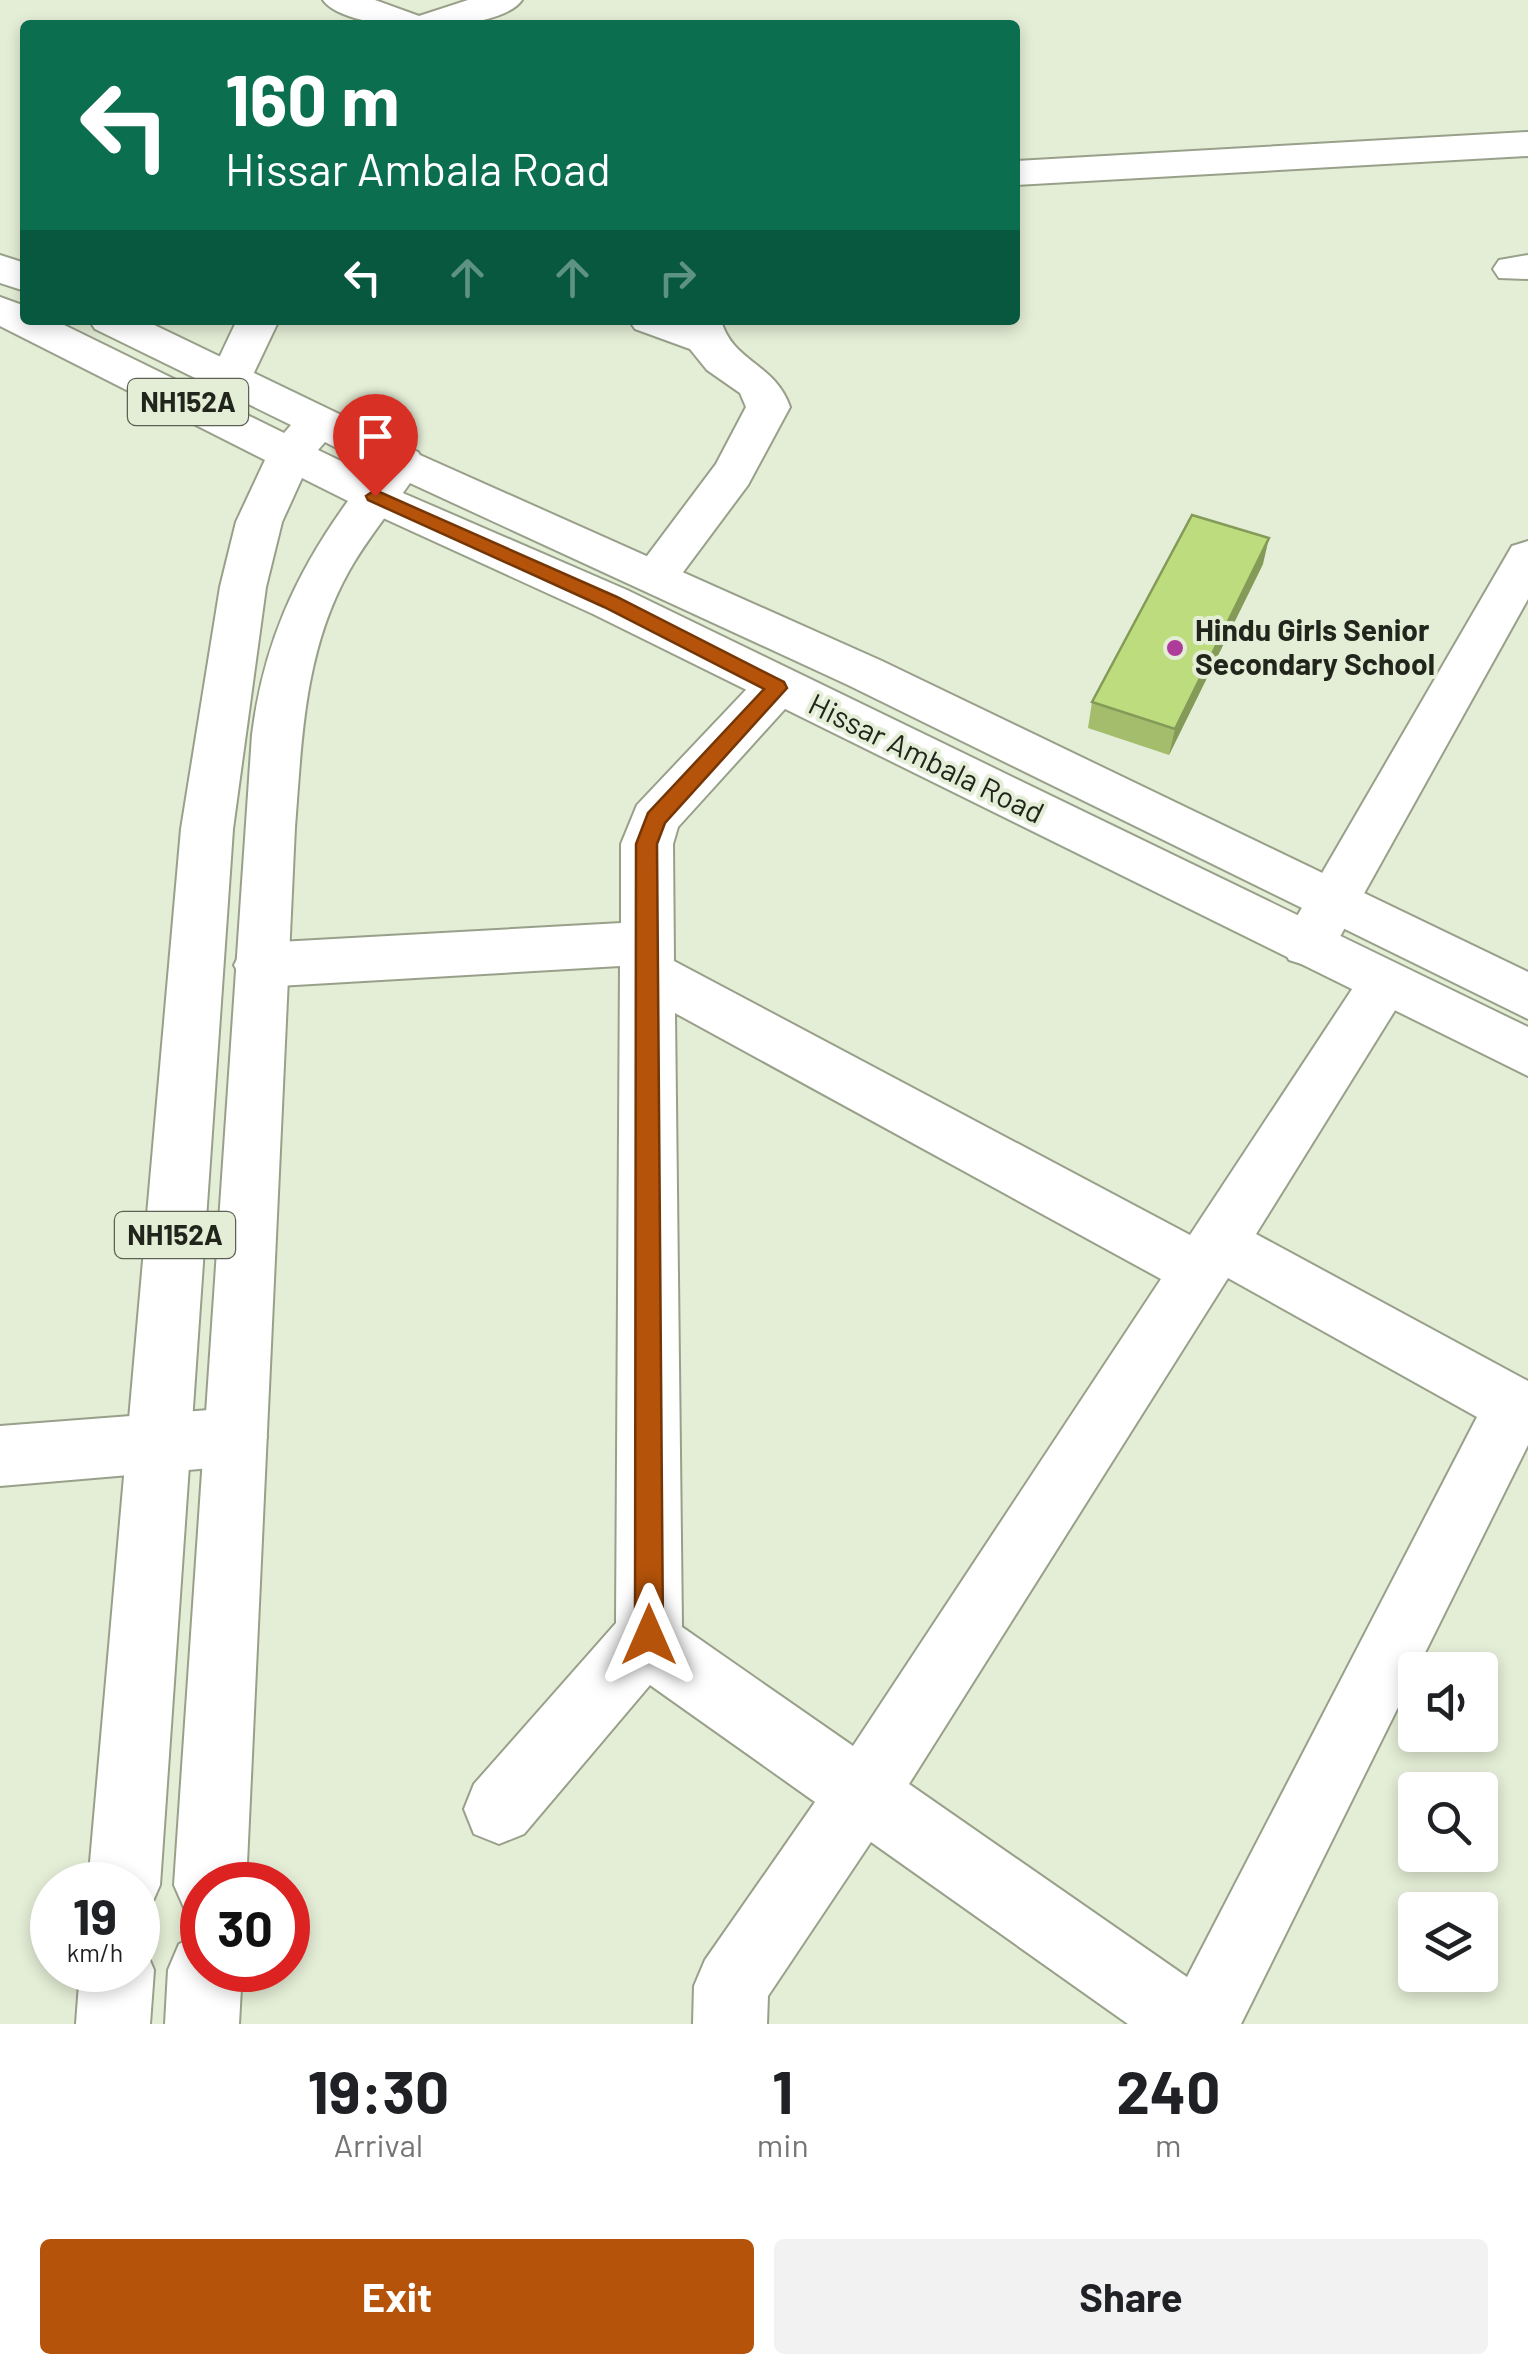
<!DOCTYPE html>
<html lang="en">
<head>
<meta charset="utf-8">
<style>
	body { margin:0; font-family:Barlow,sans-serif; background:#f2f2f2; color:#202124; height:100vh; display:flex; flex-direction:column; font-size:38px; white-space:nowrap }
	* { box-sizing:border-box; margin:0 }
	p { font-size:32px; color:#757577 }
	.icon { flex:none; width:55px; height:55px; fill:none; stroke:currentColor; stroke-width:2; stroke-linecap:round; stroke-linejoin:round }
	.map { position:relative; height:2024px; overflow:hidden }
	.sheet { display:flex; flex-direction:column; background:#fff; flex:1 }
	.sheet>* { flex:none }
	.banner { position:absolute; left:20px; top:20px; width:1000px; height:305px; border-radius:10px; box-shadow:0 5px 15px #0003; background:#0b6e4f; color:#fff; overflow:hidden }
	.controls { position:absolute; left:1398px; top:1652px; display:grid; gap:20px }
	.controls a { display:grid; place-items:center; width:100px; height:100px; border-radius:10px; background:#fff; box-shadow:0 5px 15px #0003; font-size:50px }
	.speed { position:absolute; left:30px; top:1862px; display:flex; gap:20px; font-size:50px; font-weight:700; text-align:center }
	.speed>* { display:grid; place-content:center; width:130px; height:130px; border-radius:50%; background:#fff; box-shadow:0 5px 15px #0003; line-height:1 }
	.speed small { font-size:25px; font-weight:400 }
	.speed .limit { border:15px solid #d22; background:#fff; color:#111 }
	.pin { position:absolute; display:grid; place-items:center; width:85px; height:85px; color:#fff; margin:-102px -42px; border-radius:50% 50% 50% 0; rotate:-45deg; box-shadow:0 0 10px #0007 }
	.pin .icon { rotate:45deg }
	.me { position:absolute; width:110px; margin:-55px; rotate:0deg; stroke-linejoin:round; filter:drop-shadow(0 0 8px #0008) }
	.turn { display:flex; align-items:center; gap:35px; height:210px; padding:0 40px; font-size:45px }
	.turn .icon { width:130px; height:130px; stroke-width:2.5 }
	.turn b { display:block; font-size:70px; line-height:85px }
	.lanes { display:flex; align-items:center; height:95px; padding:0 40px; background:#0003; justify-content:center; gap:50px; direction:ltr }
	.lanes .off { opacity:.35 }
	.eta { display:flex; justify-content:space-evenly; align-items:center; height:170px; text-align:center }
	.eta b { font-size:60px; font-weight:700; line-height:70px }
	.cta { display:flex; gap:20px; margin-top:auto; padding:20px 40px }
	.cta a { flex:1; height:115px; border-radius:10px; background:#b45309; color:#fff; font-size:40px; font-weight:700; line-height:115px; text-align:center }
	.cta a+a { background:#f2f2f2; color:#202124 }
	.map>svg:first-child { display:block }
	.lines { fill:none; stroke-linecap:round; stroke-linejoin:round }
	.minor-casing { stroke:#98a08a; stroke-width:4 }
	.major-casing { stroke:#98a08a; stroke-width:4 }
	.highway-casing { stroke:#98a08a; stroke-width:4 }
	.minor { fill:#fff; fill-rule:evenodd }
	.major { fill:#fff; fill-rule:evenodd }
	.highway { fill:#fff; fill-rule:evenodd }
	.wall { fill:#a3bd6c }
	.shaded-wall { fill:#849a58 }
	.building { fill:#bddc7d; stroke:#849a58; stroke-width:2.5 }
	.route { fill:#b45309; stroke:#753606; stroke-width:2.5 }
	.poi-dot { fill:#ae3d99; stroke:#e4edd6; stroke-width:4 }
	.labels { text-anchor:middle; stroke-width:8; stroke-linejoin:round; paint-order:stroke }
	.shield { fill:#e4edd6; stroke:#5c6154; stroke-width:2.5 }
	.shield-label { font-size:28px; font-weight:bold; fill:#21251c }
	.poi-label { font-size:30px; font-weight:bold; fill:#21251c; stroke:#e4edd6; text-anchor:start }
	.street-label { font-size:30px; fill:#21251c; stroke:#e4edd6 }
</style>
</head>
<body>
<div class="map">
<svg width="1528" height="2024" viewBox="0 0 1528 2024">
	<rect width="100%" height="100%" fill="#e4edd6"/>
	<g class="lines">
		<g class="minor-casing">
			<path id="minor" d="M323 0H375L419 16 468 0H522C498 35 348 35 323 0Z
				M1528 132V156L1015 185V161Z
				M1528 255V279L1499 278 1493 269 1499 260Z
				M237 320H279L229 425 214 429 199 425 192 415Z
				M629 320H721C732 362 775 363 790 407L748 485 672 587 655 592 638 587 632 576 716 464 746 407 740 393 707 370 690 349 635 329Z
				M1528 541V599L1327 960 1308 966 1289 960 1281 945 1289 930 1512 546Z
				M777 669 794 675 801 687 794 699 678 827 673 844 674 961 1190 1235 1366 968 1385 961 1404 968 1412 983 1256 1234 1528 1381V1445L1241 2024H1128L871 1842 768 1996 767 2024H693L694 1986 705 1960 815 1802 650 1685 524 1834 499 1844 474 1834 464 1809 474 1784 616 1623 620 966 261 987 242 980 234 965 242 950 261 943 621 923V844L637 805 760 675ZM675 1013 1161 1279 853 1746 682 1627ZM1228 1278 1477 1417 1187 1977 909 1784Z
				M235 1408 257 1416 267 1437 257 1458 235 1466 0 1486V1426Z"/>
		</g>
		<g class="major-casing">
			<path id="major" d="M402 447 882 661 1528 972V1019L848 685 386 472 380 462 386 452Z
				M375 481 627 590 1528 1027V1076L593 614 359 507 352 496 359 485Z"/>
		</g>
		<g class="highway-casing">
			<path id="highway" d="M0 255 25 263V291L0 283Z
				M0 297 25 306V320H54L284 433 291 425 95 329 89 320H144L418 452 424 462C401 499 371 532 349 571 304 651 302 738 295 827L246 1885H202V1918L185 1910 174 1885 252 735C263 646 295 574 348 501L302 478 282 522 266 587 233 829 160 1885 149 1910 138 1915V1885H88L181 829 220 587 236 522 265 460 0 326ZM325 442 374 467 368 474 318 450Z
				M202 1934V1970H242L239 2024H165L168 1970 179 1944Z
				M138 1942 143 1944 154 1970 150 2024H76L80 1970H138Z"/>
		</g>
		<use href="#minor" class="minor"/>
		<use href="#major" class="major"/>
		<use href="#highway" class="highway"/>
	</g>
	<path class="wall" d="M1263 564 1169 755 1088 728 1092 702Z"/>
	<path class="shaded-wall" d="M1269 538 1263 564 1169 755 1175 729Z"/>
	<path class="building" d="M1192 515 1269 538 1175 729 1092 702Z"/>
	<path class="route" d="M375 490 617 597 784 682 787 688 665 823 657 844 663 1635 659 1645 649 1649 639 1645 635 1635 636 844 648 813 764 689 604 607 368 500 366 496Z"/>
	<circle class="poi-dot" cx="1175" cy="648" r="10"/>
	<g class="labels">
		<g class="shield">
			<rect x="128" y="379" width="120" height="46" rx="8"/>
			<rect x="115" y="1212" width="120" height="46" rx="8"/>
		</g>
		<g class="shield-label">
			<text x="188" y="412">NH152A</text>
			<text x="175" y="1245">NH152A</text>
		</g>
		<g class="poi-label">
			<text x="1195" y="641">Hindu Girls Senior<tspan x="1195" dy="34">Secondary School</tspan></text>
		</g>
		<g class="street-label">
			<text transform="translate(926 759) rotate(26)" y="10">Hissar Ambala Road</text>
		</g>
	</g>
</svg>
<div class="controls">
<a><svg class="icon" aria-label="sound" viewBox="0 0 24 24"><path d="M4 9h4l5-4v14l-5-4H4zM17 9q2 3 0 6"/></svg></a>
<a><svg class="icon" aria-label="search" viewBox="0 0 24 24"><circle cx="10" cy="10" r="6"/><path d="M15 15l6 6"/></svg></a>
<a><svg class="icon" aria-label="layers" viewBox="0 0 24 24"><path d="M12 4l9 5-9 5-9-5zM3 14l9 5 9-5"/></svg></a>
</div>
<div class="speed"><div>19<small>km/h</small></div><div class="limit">30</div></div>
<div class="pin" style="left:375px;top:496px;background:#d93025"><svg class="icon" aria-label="arrive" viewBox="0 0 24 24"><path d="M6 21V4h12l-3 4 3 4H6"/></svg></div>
<svg class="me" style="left:649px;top:1635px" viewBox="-20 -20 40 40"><path d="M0-17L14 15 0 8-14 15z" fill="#b45309" stroke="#fff" stroke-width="4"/></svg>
<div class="banner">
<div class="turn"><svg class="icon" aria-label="left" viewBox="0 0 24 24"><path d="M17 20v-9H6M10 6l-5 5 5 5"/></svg><div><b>160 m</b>Hissar Ambala Road</div></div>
<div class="lanes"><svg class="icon" aria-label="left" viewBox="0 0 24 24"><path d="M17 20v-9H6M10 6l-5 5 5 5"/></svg><svg class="icon off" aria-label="ahead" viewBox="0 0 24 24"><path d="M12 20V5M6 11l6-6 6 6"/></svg><svg class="icon off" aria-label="ahead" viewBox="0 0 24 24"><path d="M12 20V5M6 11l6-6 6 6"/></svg><svg class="icon off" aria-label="right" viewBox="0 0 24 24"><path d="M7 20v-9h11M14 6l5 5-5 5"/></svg></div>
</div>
</div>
<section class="sheet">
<div class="eta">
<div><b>19:30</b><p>Arrival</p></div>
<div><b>1</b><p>min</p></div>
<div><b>240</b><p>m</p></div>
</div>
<div class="cta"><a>Exit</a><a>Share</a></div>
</section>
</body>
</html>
